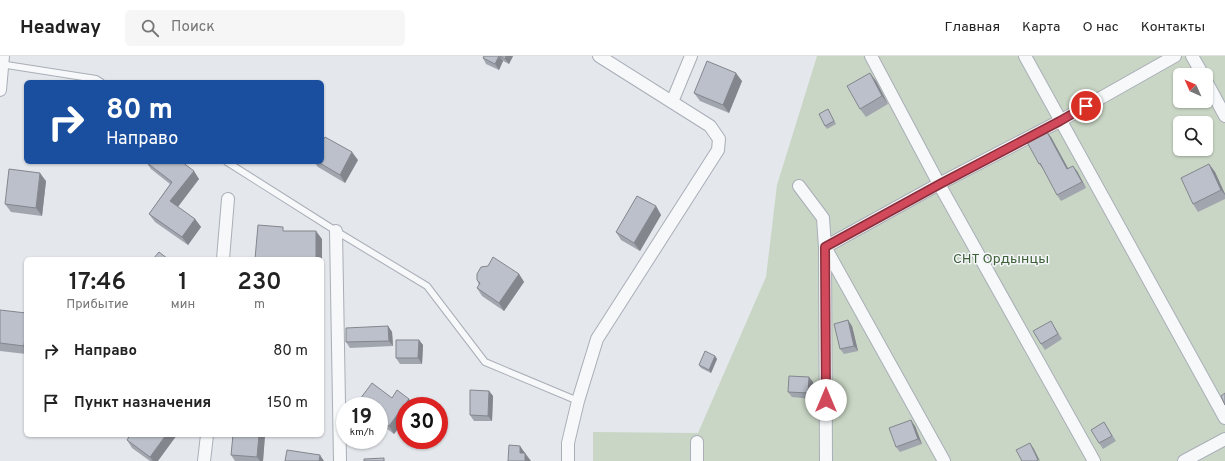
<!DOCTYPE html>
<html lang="ru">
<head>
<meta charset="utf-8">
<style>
	body { margin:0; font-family:Overpass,sans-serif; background:#f6f6f6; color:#222; height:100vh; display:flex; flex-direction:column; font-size:15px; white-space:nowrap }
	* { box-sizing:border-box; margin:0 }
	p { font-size:13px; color:#767676 }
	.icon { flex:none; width:22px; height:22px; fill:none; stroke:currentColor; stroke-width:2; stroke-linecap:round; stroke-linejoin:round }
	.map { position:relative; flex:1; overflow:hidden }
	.details { position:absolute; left:24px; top:201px; width:300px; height:180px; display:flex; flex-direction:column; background:#fff; border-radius:6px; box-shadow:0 1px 3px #0004 }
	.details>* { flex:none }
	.guide { position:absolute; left:24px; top:24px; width:300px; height:84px; border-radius:6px; box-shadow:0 1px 3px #0004; background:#1a4fa0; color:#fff; overflow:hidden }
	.needle { width:26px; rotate:315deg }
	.controls { position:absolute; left:1173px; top:12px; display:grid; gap:8px }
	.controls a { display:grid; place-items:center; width:40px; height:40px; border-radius:6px; background:#fff; box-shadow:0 1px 3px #0004; font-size:20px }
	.speed { position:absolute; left:336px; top:341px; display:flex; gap:8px; font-size:20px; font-weight:700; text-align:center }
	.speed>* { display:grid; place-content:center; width:52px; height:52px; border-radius:50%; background:#fff; box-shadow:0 1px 3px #0004; line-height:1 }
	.speed small { font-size:10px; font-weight:400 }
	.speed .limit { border:6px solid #d22; background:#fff; color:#111 }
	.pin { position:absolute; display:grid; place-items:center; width:34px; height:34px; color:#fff; margin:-17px; border:2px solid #fff; border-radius:50%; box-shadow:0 1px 4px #0007 }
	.me { position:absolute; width:44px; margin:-22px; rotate:0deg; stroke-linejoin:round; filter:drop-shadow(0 0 3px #0008) }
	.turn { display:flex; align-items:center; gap:14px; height:84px; padding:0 16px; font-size:18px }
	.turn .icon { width:52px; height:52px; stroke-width:2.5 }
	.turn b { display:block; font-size:28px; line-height:34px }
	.eta { display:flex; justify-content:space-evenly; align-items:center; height:68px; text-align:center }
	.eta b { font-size:24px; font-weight:600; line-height:28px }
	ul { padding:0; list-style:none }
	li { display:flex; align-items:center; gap:12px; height:52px; padding:0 16px }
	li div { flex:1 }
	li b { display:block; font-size:15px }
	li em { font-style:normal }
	header { display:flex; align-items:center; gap:24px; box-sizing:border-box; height:56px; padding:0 20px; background:#fff; border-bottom:1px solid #e0e0e0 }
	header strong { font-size:19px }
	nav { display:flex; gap:22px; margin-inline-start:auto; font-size:14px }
	.search { width:280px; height:36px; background:#f6f6f6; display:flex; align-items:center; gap:10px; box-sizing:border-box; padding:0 14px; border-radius:6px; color:#767676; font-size:15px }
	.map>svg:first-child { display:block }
	.green { fill:#c9d6c5; fill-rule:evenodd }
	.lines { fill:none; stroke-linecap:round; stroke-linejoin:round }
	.service-casing { stroke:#a9aeb7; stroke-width:8 }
	.minor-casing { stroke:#a9aeb7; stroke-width:14 }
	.service { stroke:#f7f8fa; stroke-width:6 }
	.minor { stroke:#f7f8fa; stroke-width:12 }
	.wall { fill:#a1a5ae }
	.shaded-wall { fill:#83868d }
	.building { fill:#bbc0ca; stroke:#83868d }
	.route-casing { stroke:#882f3b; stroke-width:10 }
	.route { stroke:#d1495b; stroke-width:7 }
	.labels { text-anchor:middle; stroke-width:3; stroke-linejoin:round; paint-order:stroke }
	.park-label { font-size:14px; fill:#3f6138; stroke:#f4f6f9 }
</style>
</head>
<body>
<header>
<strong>Headway</strong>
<div class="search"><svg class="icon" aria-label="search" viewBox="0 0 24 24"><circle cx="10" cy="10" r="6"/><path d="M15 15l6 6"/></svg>Поиск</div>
<nav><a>Главная</a><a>Карта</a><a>О нас</a><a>Контакты</a></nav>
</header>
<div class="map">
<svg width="1225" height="405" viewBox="0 0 1225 405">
	<rect width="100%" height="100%" fill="#e4e7ec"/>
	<path class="green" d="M817 0H1225V405H593V376L698 377 766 221 777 129ZM1180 19H1206V45H1180ZM1180 67H1206V93H1180Z"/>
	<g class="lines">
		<g class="service-casing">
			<path id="service" d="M0 8 96 23 101 26
				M227 106 336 175 427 230 485 306 578 345"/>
		</g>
		<g class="minor-casing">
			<path id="minor" d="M871 0 939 128 1094 405
				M1025 0 1225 362
				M1192 0 1203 19
				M1206 25 1225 60
				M0 34 3 0
				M672 46 691 0
				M799 130 823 162 825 191 826 405
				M336 175 340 405
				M223 203 228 143
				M697 386V405
				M204 405 207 379
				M568 405V387L578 345 597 283 718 94 719 83 710 70 599 0
				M944 405 825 191 939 128 1060 65 1175 0
				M1184 405 1225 383"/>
		</g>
		<use href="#service" class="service"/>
		<use href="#minor" class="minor"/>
	</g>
	<path class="wall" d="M484 0H513L509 8 503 5 499 14 486 8 483 2Z
		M742 25 729 57 700 45 694 37Z
		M876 25 888 48 866 61 860 53Z
		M828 53 836 68 827 73 825 70Z
		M1051 81 1068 112 1077 115 1086 132 1061 145 1057 139 1044 113H1043L1039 108Z
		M358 104 345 127 318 111 314 106Z
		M146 106H182L199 123 178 151 195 163 201 171 188 189 155 166 149 158 170 128 151 113Z
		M1209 108 1215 116 1225 138V143L1198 156 1193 148Z
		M46 125 42 160 11 156 5 148Z
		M656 150 661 159 640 195 621 184 616 176Z
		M519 218 524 226 504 255 482 240 477 232 479 229 477 224Z
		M26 257V298L0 295V287Z
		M1051 265 1062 283 1045 294 1041 288Z
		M388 270 392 276 393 290 350 292 346 286Z
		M852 270 858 295 844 298 840 293Z
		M419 284 423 289 422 308H400L396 302Z
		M715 300 717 303 711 317 701 312 699 309Z
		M809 321 813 326 812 343 792 341 788 336Z
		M489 335 493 340 492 365H474L470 359Z
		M392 342 409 343 414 350H405V364L394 378 379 367V350H365L360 343Z
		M1104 366 1116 385 1103 393 1099 387Z
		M915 370 922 388 900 396 896 391Z
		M233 379H265L263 405H235L231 399Z
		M127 384 158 405H150L132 392Z"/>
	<path class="shaded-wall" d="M499 0 503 5 499 14 495 8Z
		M506 0H513L509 8 505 3Z
		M736 17 742 25 729 57 723 49Z
		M870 17 876 25 888 48 882 40Z
		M1047 76 1051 81 1071 118 1067 113Z
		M352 96 358 104 345 127 340 119Z
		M1209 108 1215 116 1225 138V139L1221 134Z
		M1073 110 1077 115 1086 132 1082 126Z
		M194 115 199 123 176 153 170 145Z
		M40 117 46 125 42 160 36 152Z
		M656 150 661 159 640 195 634 187Z
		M195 163 201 171 188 189 182 181Z
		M316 175 322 183V203H316Z
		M519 218 524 226 504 255 499 247Z
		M848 264 852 270 858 295 854 290Z
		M388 270 392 276 393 290 389 285Z
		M26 272V293L24 290Z
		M419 284 423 289 422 308 418 302Z
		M715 300 717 303 711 317 709 314Z
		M809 321 813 326 812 343 808 337Z
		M489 335 493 340 492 365 488 360Z
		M409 343 414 350H405V364L394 378 389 370Z
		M911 364 915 370 922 388 918 383Z
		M166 379H177L158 405H153L150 401Z
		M259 379H265L263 405H260L257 401Z
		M1030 387 1034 393 1040 405 1038 404Z
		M520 390 525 397H520Z
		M525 397 531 405H525Z
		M320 399 324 405H319Z"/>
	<path class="building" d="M484 0H499L495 8 483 2Z
		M500 0H506L505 3Z
		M707 5 736 17 723 49 694 37Z
		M870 17 882 40 860 53 847 30Z
		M828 53 834 65 825 70 819 58Z
		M1047 76 1067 113 1073 110 1082 126 1057 139 1040 107 1039 108 1027 86Z
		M325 81 352 96 340 119 318 106H322V86Z
		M146 106H182L194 115 170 145 195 163 182 181 149 158 172 126Z
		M1209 108 1221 134 1193 148 1181 122Z
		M9 113 40 117 36 152 5 148Z
		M637 140 656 150 634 187 616 176Z
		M258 169 283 171V175H316V203H255Z
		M159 196 168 203H153Z
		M493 201 519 218 499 247 477 232 480 227 477 224V218L481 211 488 210Z
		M0 254 26 257V272L24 290 0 287Z
		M848 264 854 290 840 293 834 268Z
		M1051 265 1058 278 1041 288 1033 275Z
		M388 270 389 285 346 286V272Z
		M396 284H419L418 302H396Z
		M705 295 715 300 709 314 699 309Z
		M789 320 809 321 808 337 788 336Z
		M372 327 392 342 397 334 409 343 389 370 379 363V350H369L360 343Z
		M470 334 489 335 488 360 470 359Z
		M1225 337V349L1221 340Z
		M911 364 918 383 896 391 889 372Z
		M1104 366 1112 380 1099 387 1091 374Z
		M130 379H166L150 401 127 384Z
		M233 379H259L257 401 231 399Z
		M1030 387 1038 404 1036 405H1022L1016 394Z
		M509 389 520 390V397H525V405H530H508Z
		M287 394 320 399 319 405H285Z
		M384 402V405H364V403Z"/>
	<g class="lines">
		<g class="route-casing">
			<path id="route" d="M826 344 825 191 940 128 1060 65 1086 50"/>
		</g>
		<use href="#route" class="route"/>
	</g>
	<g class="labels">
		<g class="park-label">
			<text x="1001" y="207">СНТ Ордынцы</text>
		</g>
	</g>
</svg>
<div class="controls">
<a><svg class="needle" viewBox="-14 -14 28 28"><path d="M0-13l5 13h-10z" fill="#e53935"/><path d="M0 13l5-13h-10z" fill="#767676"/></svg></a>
<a><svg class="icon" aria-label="search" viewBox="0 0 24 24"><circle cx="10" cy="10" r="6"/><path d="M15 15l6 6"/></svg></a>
</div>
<div class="speed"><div>19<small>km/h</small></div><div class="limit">30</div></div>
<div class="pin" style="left:1086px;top:50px;background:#d93025"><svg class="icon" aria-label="arrive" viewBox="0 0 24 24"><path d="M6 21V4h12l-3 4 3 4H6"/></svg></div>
<svg class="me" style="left:826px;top:344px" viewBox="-20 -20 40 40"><circle r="19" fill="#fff"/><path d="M0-13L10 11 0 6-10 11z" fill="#d1495b"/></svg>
<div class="guide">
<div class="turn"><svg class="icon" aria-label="right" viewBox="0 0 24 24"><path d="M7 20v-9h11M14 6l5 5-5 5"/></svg><div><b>80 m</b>Направо</div></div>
</div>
<section class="details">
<div class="eta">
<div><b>17:46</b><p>Прибытие</p></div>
<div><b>1</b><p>мин</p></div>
<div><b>230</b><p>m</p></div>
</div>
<ul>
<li><svg class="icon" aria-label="right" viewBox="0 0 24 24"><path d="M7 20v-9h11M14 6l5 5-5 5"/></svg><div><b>Направо</b></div><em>80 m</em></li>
<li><svg class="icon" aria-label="arrive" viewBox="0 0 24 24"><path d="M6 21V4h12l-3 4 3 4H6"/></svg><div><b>Пункт назначения</b></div><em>150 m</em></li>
</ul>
</section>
</div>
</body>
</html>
